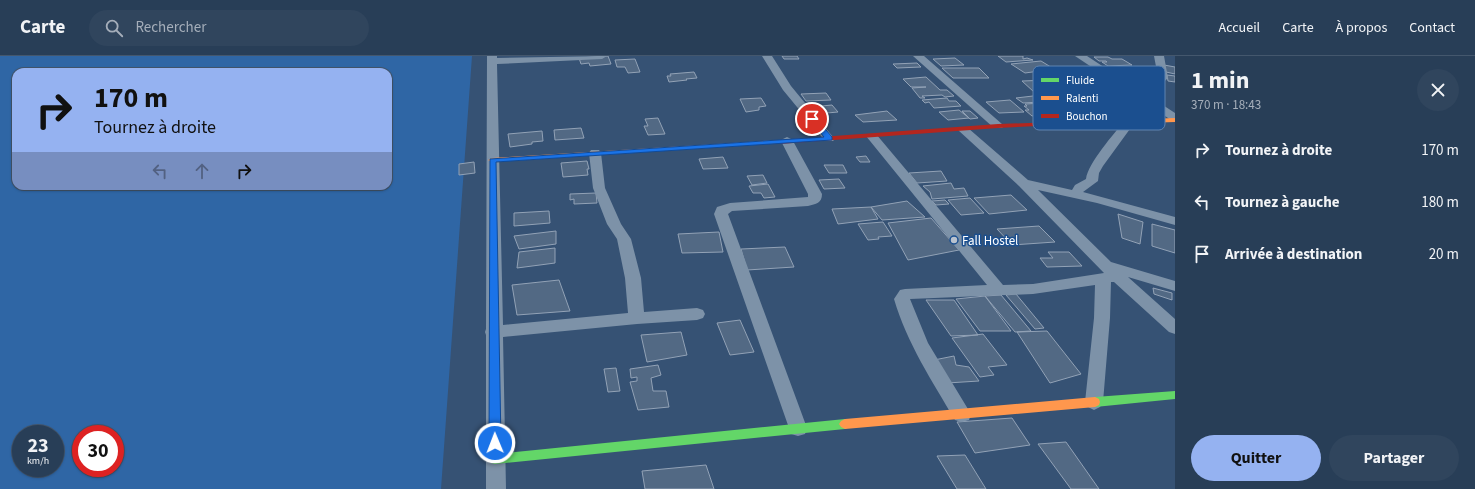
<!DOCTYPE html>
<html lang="fr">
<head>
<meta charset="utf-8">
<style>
	body { margin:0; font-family:"Source Sans 3",sans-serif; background:#30455d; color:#f1f3f6; height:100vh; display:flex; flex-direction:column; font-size:15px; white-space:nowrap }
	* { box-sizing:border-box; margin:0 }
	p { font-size:13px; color:#a5aeba }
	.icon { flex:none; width:22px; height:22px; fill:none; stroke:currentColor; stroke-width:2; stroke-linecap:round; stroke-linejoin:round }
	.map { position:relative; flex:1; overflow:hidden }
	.sheet { display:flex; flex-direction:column; background:#283e57; width:300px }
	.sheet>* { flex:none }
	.guide { position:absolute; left:12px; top:12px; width:380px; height:122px; border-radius:12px; box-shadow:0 1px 3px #0004,0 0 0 1px #44576d; background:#95b2f1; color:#111; overflow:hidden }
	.speed { position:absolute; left:12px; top:369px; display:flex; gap:8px; font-size:20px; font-weight:700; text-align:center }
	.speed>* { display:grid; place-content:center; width:52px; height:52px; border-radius:50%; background:#283e57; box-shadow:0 1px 3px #0004,0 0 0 1px #44576d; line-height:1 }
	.speed small { font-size:10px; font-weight:400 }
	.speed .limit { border:6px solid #d22; background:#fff; color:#111 }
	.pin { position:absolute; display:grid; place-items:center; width:34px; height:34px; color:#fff; margin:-17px; border:2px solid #fff; border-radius:50%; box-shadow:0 1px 4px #0007 }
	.me { position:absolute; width:44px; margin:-22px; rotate:359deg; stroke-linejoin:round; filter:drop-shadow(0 0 3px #0008) }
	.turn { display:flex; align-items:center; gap:14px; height:84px; padding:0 16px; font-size:18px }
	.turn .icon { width:52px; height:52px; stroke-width:2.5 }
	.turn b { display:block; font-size:28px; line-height:34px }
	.lanes { display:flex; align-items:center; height:38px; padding:0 16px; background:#0003; justify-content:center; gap:20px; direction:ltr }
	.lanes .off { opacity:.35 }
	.round { display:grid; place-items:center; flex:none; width:42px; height:42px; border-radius:21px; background:#30455d }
	.head { display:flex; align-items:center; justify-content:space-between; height:68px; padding:0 16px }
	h1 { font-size:24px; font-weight:700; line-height:30px }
	.cta { display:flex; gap:8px; margin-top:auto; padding:8px 16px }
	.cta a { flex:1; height:46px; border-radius:24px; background:#95b2f1; color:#111; font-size:16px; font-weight:700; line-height:46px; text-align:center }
	.cta a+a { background:#30455d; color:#f1f3f6 }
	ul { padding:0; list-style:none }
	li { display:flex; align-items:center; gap:12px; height:52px; padding:0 16px }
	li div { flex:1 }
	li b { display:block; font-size:15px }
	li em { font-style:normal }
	header { display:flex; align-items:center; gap:24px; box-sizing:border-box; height:56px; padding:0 20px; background:#283e57; border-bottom:1px solid #44576d }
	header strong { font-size:19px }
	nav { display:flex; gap:22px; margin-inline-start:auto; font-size:14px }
	.search { width:280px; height:36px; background:#30455d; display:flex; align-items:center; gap:10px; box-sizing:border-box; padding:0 14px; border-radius:22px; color:#a5aeba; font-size:15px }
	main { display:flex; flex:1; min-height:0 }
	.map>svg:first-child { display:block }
	.green { fill:#2f66a5; fill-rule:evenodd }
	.building { fill:#526984; stroke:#92a2b6 }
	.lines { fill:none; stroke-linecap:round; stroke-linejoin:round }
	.street { fill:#7d92a8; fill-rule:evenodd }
	.fast { fill:#63d668; fill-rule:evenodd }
	.slow { fill:#ff974d; fill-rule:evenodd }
	.jam { fill:#b3261e; fill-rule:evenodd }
	.route { fill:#1a73e8; stroke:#114b97 }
	.poi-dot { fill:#b9c2ce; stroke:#1b4f8f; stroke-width:1.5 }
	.labels { text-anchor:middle; stroke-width:3; stroke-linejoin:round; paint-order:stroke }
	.poi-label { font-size:13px; fill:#fff; stroke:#1b4f8f; text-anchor:start }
	.key { fill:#1b4f8f; stroke:#5f84b1; stroke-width:1 }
	.key-label { font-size:11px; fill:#fff }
</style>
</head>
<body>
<header>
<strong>Carte</strong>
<div class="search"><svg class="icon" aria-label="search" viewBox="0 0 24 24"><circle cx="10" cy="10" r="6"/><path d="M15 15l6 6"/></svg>Rechercher</div>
<nav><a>Accueil</a><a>Carte</a><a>À propos</a><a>Contact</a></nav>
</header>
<main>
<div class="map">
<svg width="1175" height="433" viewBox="0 0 1175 433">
	<rect width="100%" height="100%" fill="#365274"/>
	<path class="green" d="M0 0H472L441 433H0ZM16 16H388V130H16ZM21 378H55V412H21ZM81 378H115V412H81Z"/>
	<path class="building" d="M608 0 611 8 590 10 589 7 581 8 579 2Z
		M782 0H797L799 3H784Z
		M998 0H1023V3L1027 2 1033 4 1006 6Z
		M1094 1H1108L1112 3H1122L1132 9 1108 10 1102 6H1107L1106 5H1099Z
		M955 2 964 9 941 10 933 3Z
		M635 3 640 16 628 17 625 11H617L615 4Z
		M1041 5 1054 13 1025 17 1011 8Z
		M917 7 921 11 897 12 893 8Z
		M1164 9 1175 11V18L1166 16Z
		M942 12H979L989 22H953Z
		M694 16 697 22 686 23 687 24 669 26 667 20H671L670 18Z
		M1167 19 1175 20V26L1168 25Z
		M926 21 940 34H947L954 40 945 41 942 39 922 40 925 42H920L912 32 926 31H911L903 23Z
		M1050 24 1063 35 1034 36 1022 25Z
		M826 37 831 44 806 45 801 38Z
		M1033 40 1041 46 1023 47 1016 42Z
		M761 42 766 50 759 51V54L746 56 740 43Z
		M947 42 949 45H956L961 50 934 52 929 46 925 47 922 44Z
		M1010 44 1024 56 999 57 986 46Z
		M1043 47 1057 58H1040L1042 59 1032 60 1025 54H1029L1024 50H1027L1025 48Z
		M832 49 838 56 816 58 811 51Z
		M959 54 969 62 948 64 939 56Z
		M887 55 897 64 863 66 855 59Z
		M962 55H970L978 62 970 63Z
		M658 62 665 78 648 79 644 70H648L645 63Z
		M581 72 584 82 555 84 554 74Z
		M542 75 543 85 532 86V88L510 91 508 78Z
		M866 100 870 106H860L856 101Z
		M723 101 728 112 703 113 699 103Z
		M587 105 589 113H587L588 119 563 121 561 107Z
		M474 106 475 117 459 119V108Z
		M824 109H843L847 117H829Z
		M941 115 947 125 917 127 909 117Z
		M763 119 767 127 752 129 747 120Z
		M839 123 845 132 824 133 819 124Z
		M951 127 954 133 964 132 968 140 932 143 930 136 923 130Z
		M768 128 775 141 764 142 761 137H753L749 130Z
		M596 137 597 147 574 148V143L570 144V138Z
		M1011 139 1027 154 989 158 974 142Z
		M970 142 984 157 961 159 948 144Z
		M945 144 949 148 936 149 932 145Z
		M907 145 925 161 882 164 871 151Z
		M871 151 878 163 838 168 832 153Z
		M549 155 550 167 514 170V157Z
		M1118 158 1143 166 1140 188 1122 182Z
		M931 162 959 194 908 204 888 167Z
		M883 166 892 180 878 181 879 183 868 184 858 168Z
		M1152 168 1175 174V197L1152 190Z
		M1039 170 1055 186 1012 189 997 173Z
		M556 175V188L519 193 514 180Z
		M719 176 723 196 682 197 678 178Z
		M785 191 794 211 747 214 741 193Z
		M555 192V207L517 212 519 196Z
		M1048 196H1069L1082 210 1047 211 1040 202H1053Z
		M559 224 570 255 517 259 512 229Z
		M1153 232 1172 237V244L1154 238Z
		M1016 238 1044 272 1035 273 1006 239Z
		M1001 239 1031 275 1015 276 985 240Z
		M985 240 1011 275H980L956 243Z
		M926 244H954L978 279 951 280Z
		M740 264 754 296 730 299 717 267Z
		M1047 275 1081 318 1050 327 1017 276Z
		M681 276 687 299 647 306 641 279Z
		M983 278 1007 309 988 311 994 319 980 321 952 282Z
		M954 300 956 309 969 311 979 325 947 327 934 304Z
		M658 309 661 319 651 322 653 335H666L669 351 638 354 630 326 637 325V321L631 322 630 313Z
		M616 312 620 335 608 336 604 313Z
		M1012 362 1030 389 975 397 957 366Z
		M1066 386 1099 433H1071L1038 388Z
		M965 399 986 433H957L937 400Z
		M706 409 714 433H645L642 415Z"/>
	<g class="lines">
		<path class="street" d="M487 0H497V2L607 0 602 3 497 8 503 269 628 257 625 222 617 183 607 168 593 132 589 97 591 94H599L601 97 605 132 621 168 631 183 641 222 644 256 697 252 703 254 705 258 703 262 697 264 637 268 503 281 506 433H486V279L485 276 486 273Z
			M762 0H772L791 30 833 81 835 83 833 85H825L783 34Z
			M913 0H924L1002 68 1004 70 1002 72H994Z
			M1075 0H1087L1142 36 1158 21 1154 0H1164L1168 22 1149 40 1175 57V65L1171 64Z
			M1129 63 1133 64 1135 66 1103 110 1099 117 1098 125 1083 136 1175 161V169L1097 147 1038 134 1111 206 1175 225V235L1128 221 1175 263V278L1169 276 1114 226H1111L1110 262 1103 346 1100 351 1094 354 1088 351 1085 346 1094 262 1095 229 1033 238 910 243 928 287 971 358 969 364 962 366 955 364C932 325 907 287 894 243L900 234 905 233 987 229 866 80 868 78H876L1003 229 1033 228 1104 217 1019 130 958 74 960 72H968L1028 124 1072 134 1075 129 1086 123C1088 107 1114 78 1125 64Z
			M787 81 791 83 793 85 822 138C822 147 816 148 808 150L732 155 728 158 807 372 805 378 798 380 791 378 789 372 714 158 717 151 730 147 808 141V138L781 85 783 83Z"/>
		<path class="fast" d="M1175 335V343L1095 351 1091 349 1090 346 1091 343 1095 341Z
			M845 363 849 365 851 368 849 371 845 373 495 408 491 407 489 403 491 399 495 398Z"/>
		<path class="slow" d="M1175 62V66L1057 70 1054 68 1057 66Z
			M779 84 783 86 781 87 492 106 488 104 492 102Z
			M1095 341 1099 343 1100 346 1099 349 1095 351 845 373 841 371 839 368 841 365 845 363Z"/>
		<path class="jam" d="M1057 66 1060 68 1059 69 998 72 779 88 775 86 779 84 998 68Z"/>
	</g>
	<path class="route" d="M810 61H815L832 81V84L496 106 501 387 499 391 495 392 491 391 489 387 490 103 824 81 810 64Z"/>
	<circle class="poi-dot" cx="954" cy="184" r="4"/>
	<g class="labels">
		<g class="poi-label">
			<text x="962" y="189">Fall Hostel</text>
		</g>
	</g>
	<rect x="1033" y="10" width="132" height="64" rx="6" class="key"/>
	<rect x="1041" y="22" width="18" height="4" fill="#63d668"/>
	<rect x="1041" y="40" width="18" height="4" fill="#ff974d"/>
	<rect x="1041" y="58" width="18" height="4" fill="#b3261e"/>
	<g class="key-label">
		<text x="1066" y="28">Fluide</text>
		<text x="1066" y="46">Ralenti</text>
		<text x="1066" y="64">Bouchon</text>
	</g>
</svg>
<div class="speed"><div>23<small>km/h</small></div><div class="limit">30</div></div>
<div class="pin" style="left:812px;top:63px;background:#d93025"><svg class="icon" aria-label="arrive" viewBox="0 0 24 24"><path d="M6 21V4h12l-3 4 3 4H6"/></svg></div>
<svg class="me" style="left:495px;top:387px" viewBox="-20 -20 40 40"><circle r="17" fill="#1a73e8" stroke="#fff" stroke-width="3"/><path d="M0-11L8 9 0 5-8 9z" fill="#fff"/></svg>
<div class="guide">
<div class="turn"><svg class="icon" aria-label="right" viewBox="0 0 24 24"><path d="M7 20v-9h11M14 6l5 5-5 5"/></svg><div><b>170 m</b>Tournez à droite</div></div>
<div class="lanes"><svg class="icon off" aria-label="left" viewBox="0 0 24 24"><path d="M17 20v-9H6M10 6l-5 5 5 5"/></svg><svg class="icon off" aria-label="ahead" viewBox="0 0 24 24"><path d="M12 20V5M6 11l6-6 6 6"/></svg><svg class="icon" aria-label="right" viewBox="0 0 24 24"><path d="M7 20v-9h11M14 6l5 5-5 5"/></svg></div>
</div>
</div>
<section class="sheet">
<div class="head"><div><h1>1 min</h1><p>370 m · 18:43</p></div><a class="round"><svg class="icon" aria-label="close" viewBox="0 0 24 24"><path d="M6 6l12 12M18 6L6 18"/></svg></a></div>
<ul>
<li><svg class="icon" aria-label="right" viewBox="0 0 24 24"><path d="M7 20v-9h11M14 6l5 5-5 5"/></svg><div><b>Tournez à droite</b></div><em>170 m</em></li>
<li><svg class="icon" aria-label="left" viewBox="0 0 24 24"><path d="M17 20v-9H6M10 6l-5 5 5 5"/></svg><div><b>Tournez à gauche</b></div><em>180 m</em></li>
<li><svg class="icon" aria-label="arrive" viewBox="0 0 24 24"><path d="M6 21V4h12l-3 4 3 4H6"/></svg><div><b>Arrivée à destination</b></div><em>20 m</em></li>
</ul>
<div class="cta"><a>Quitter</a><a>Partager</a></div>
</section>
</main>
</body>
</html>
